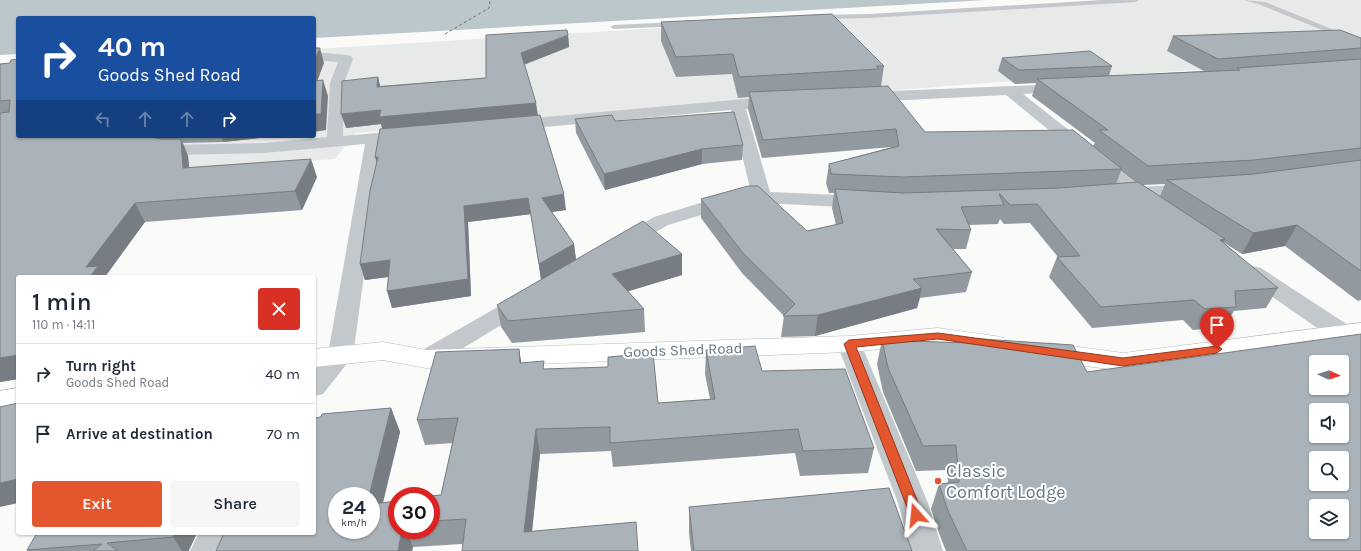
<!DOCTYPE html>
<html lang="en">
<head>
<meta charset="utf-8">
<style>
	body { margin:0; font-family:Karla,sans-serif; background:#f6f6f7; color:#1f2937; height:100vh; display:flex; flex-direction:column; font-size:15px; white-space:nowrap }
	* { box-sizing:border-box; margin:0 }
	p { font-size:13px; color:#747a83 }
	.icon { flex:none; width:22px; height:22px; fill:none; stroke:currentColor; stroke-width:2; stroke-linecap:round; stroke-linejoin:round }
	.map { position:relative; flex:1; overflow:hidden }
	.details { position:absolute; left:16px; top:275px; width:300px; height:260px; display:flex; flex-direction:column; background:#fff; border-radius:4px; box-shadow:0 1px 3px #0004 }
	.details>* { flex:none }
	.banner { position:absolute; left:16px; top:16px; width:300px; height:122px; border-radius:4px; box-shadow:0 1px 3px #0004; background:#1a4fa0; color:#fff; overflow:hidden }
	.needle { width:26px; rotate:94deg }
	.controls { position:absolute; left:1309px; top:355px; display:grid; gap:8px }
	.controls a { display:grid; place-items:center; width:40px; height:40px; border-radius:4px; background:#fff; box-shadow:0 1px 3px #0004; font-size:20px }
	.speed { position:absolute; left:328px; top:487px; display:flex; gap:8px; font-size:20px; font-weight:700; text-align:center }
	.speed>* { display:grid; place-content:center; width:52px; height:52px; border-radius:50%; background:#fff; box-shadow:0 1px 3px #0004; line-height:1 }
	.speed small { font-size:10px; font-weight:400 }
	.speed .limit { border:6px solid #d22; background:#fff; color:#111 }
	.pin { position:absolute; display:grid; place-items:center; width:34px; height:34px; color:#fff; margin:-41px -17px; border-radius:50% 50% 50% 0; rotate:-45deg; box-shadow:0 0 4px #0007 }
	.pin .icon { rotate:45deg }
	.me { position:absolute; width:44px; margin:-22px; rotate:342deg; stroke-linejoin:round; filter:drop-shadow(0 0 3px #0008) }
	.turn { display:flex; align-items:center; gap:14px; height:84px; padding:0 16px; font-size:18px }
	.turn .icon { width:52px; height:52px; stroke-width:2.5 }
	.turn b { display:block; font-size:28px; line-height:34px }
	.lanes { display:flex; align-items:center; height:38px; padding:0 16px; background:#0003; justify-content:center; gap:20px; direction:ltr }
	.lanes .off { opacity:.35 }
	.round { display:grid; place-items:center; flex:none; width:42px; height:42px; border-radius:4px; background:#f6f6f7 }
	.head { display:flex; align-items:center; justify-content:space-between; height:68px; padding:0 16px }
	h1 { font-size:24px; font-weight:600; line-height:30px }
	.action { display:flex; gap:8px; margin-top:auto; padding:8px 16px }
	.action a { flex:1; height:46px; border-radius:4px; background:#e4572e; color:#fff; font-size:16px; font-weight:600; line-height:46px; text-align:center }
	.action a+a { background:#f6f6f7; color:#1f2937 }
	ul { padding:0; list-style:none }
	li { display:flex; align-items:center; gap:12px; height:60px; padding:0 16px; border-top:1px solid #e0e1e3 }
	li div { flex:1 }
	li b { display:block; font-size:15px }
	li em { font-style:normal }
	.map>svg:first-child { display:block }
	.built { fill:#e8e9e9 }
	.water { fill:#bbc7cb }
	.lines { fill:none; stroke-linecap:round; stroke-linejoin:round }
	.ferry { stroke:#60757c; stroke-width:1; stroke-dasharray:3 2.5; stroke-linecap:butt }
	.secondary-casing { stroke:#b3babf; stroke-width:1 }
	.lane { fill:#c3c8cc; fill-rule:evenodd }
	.street { fill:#c3c8cc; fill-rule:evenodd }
	.secondary { fill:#fff; fill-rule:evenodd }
	.wall { fill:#929a9f; fill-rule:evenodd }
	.shaded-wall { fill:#777d82 }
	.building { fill:#aab3b9; stroke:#777d82; fill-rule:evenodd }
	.route { fill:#e4572e; stroke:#94391e }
	.poi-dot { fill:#e4572e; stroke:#fff; stroke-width:1.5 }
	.labels { text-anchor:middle; stroke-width:4; stroke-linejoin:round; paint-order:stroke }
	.street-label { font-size:15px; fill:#657683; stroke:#fff }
	.near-poi-label { font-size:18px; fill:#657683; stroke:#fff; text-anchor:start }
</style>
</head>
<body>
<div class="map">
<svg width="1361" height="551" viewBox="0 0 1361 551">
	<rect width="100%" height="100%" fill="#fafaf8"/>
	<path class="built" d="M1122 0H1361V60L987 83 355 133 335 159 93 176 0 186 18 136H314V49Z"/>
	<path class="water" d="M0 0H986L314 38V18H18V54L0 55Z"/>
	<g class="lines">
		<path class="ferry" d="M445 34 489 8 490 0"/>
		<g class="secondary-casing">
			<path id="secondary" d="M1361 323V339L1123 371 1049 361 1040 358 1037 352 1040 346 1049 343 1123 353Z
				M938 328 995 336 1004 338 1007 344 1004 350 995 352 938 344 849 352 426 368 383 360 314 367V349L383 342 426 350 849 336Z
				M18 388V408L0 411V391Z"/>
		</g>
		<path class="lane" d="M1102 0H1139L1136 2 869 18 818 19 814 17 818 15 869 14Z
			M1244 0 1265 2 1361 41V46L1261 5Z
			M678 22H681V26L614 29 610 27 614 25Z"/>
		<path class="street" d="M314 52 346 55 351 56 353 59 344 83 343 136 408 130 414 131 416 135 414 139 382 142 353 356 323 394 314 396V370L328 354 365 144 264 153 169 155 129 146 113 140 111 136H134L169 145 264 143 327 137 330 83 338 62 314 60Z
			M1062 84 1067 85 1069 88 1067 91 1023 94 1141 187 1191 184 1198 186 1200 190 1198 194 1152 198 1150 202C1138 205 1139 200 1131 199 1126 199 1122 199 1117 198L1115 194 1117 190 1121 189 1006 95 867 102 862 100 859 97 862 94 867 92Z
			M779 96 784 98 787 101 784 104 746 109 770 192 863 196 870 198 873 202 870 206 863 208 762 203 738 204 668 225 632 246 625 248 618 246 615 242 618 238 654 217 730 194 751 192 731 110 512 130 506 128 504 125 506 122 512 120Z
			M1253 266 1261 268 1351 327 1361 337V361L1352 358 1333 339 1245 278 1242 273 1245 268Z
			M525 294 533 296 536 301 533 306 435 365 426 368 417 365 413 359 417 353 517 296Z
			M849 336 858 338 861 344 928 503 943 551H911L898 503 837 344 840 338Z
			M199 533H233L224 551H190Z"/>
		<use href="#secondary" class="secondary"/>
	</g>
	<path class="wall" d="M661 22 884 66 881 86 925 132 1093 146 1095 143 1032 96 1036 83 1015 84 998 71 1002 58 1112 66 1109 76 1204 71 1167 51 1173 36 1361 38V300L1358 301 1285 246 1242 254 1223 242V243L1278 288 1266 308 1234 311 1224 327 1193 330 1183 320 1092 328 1049 277 1057 257H1058L1030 223 1004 224 1000 219 998 224 969 225 971 230 966 249H953L972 272 966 292 920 298 917 308 815 336 781 337 784 316 742 273 701 218V199L807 231 836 225 832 208 834 193H829L826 183 829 164 892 147 762 158 748 109 749 97 738 98 732 74 676 77 661 41ZM1121 171 1135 182 1116 184ZM1165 184 1160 196 1143 185Z
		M568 35 569 47 524 65 538 115 566 210 552 212 574 244 576 260 682 254V275L628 291 644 309 645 332 512 343 501 327 497 305 541 280 531 214 468 222 471 296 392 308 388 277 365 280 360 264 377 162 375 157 382 129 381 124 346 128 378 77 380 86 486 78Z
		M10 63 18 136H278L223 142 183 143 188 156 189 167 317 177 302 210 145 222 18 379 0 382V64Z
		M575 119 615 121 743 145 742 160 702 164 605 190 576 133Z
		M966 338 1087 372 1361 551H946L940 536 931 509 939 484 948 483 947 470 916 471 883 392 877 364 882 340 965 343Z
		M519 349 521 363 545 369 658 403 710 399 705 374 706 350 762 371 874 448 868 473 800 476 795 453 613 467 611 451 540 454 532 531 462 544 413 547 412 551H216L391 408 400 432 383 503 397 530H431V496L441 495 453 443 425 445 417 420Z
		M689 507 912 551H691L689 533Z
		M37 533H197L189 550V551H27V550Z"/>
	<path class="shaded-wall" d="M568 35 569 47 522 65 521 53Z
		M320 48 324 63 314 90V62Z
		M378 77 381 90 377 87Z
		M323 80 328 96 326 130 314 132V114Z
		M536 103 538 116 383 131 381 124 346 128 341 114 381 110Z
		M221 136H278L223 142Z
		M181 139 188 156 191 186 183 168Z
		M702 149V164L605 190 604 174Z
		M375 157H378L380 172Z
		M311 159 317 177 302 210 295 191Z
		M564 194 566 210 544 213 542 198Z
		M528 198 531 214 468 222 471 296 392 308 387 291 464 206Z
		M135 203 145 222 105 277H90L86 267Z
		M1297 225 1285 246 1242 254 1253 233Z
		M1225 239 1215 259 1220 240Z
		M574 244 576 260 541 280 539 264Z
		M682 254V275L613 296 612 274Z
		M390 260 395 276 365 280 360 264Z
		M922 288 917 308 815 336 818 315Z
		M519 349 523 373 520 363Z
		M18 355V379L0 382V358Z
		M391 408 400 432 376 530 371 516V496H369Z
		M536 429 540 454 530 551 524 532Z
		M18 479V503L0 507V483Z
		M402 530H406L413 547 412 551H398Z
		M175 533H197L189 550V551H182L173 537Z"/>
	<path class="building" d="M832 14 884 66H876L879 69 739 77 733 54 676 57 661 22Z
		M567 30 568 35 521 53 536 103 379 117 381 110 341 114 342 81 378 77 377 87 486 78V35Z
		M1340 30 1361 38V48L1218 59 1173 36Z
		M314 48H320L314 62Z
		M1090 51 1112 66 1019 70 1002 58Z
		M18 59V136H147L161 139H181L183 168 311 159 295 191 135 203 86 267 98 266 90 277H18V355L0 358V113L9 112 10 100 0 101V64L10 63 11 60Z
		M1361 59V148L1254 160 1148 166 1099 130H1108L1037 79 1240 70 1237 68Z
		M323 80 321 114H314V81Z
		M888 86 925 132 1073 130 1122 169 903 177 831 174 829 164 899 146 896 129 763 140 749 92Z
		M734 112 743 145 702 149 604 174 575 119 612 115 615 121Z
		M540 115 564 194 542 198 574 244 539 264 528 198 464 206 468 279 387 291 390 260 360 264 370 191 378 157H375L380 129Z
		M1361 160V271L1297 225 1253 233 1167 180 1254 174Z
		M1138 182 1225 239 1220 240 1278 288 1235 291 1236 307 1205 309 1194 300 1101 307 1057 257 1080 256 1037 204 1010 205 1000 194H999L1004 205 961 207 971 230 936 229 972 272 913 279 922 288 818 315 783 316 795 304 743 253 701 199 748 186H758L807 231 843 223 835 189 903 193 1058 188Z
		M643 221 682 254 612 274 644 309 508 321 497 305Z
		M1361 334V551H967L948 511 939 484 959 482 956 445 923 446 888 368 882 340 968 343 966 338 1073 345 1087 372ZM1316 362H1342V388H1316ZM1316 410H1342V436H1316ZM1316 458H1342V484H1316ZM1316 506H1342V532H1316Z
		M755 346 762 371 845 369 874 448 803 451 798 429 610 443V427L536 429 524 532 636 522 638 551H462L466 519 431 521V496L441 495 458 418 417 420 436 352 519 349 520 363 544 361 543 369 608 367V357L653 353 658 403 715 399 706 350Z
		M18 403V479L0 483V407Z
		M391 408 369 496H337V530H371V504L397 501V530H402L398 551H216L224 533H314V418L321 417 322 414Z
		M889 488 912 551H694L689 507Z
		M37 533H175L173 537 107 543 118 551H93L102 544 27 550Z"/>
	<path class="route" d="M938 333 1123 358 1217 346 1222 349 1217 353 1123 366 938 339 856 347 923 515 921 519 916 520 912 519 910 515 844 344 849 340Z"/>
	<circle class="poi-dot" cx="938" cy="481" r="4"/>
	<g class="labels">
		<g class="street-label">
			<text transform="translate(683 350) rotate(-2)" y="5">Goods Shed Road</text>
		</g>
		<g class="near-poi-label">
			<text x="946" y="477">Classic<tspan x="946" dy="21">Comfort Lodge</tspan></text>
		</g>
	</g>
</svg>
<div class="controls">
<a><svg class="needle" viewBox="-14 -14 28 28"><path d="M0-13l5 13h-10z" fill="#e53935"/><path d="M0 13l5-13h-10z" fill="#747a83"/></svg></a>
<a><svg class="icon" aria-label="sound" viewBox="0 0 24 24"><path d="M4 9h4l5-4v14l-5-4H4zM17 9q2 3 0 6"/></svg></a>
<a><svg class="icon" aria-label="search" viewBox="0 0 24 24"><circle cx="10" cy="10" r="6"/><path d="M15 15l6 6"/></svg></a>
<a><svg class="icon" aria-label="layers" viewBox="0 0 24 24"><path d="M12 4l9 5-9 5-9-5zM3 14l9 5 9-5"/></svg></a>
</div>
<div class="speed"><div>24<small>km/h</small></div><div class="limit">30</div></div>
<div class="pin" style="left:1217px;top:349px;background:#d93025"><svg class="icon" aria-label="arrive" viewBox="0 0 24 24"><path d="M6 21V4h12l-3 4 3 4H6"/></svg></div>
<svg class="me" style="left:916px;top:515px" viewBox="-20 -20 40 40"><path d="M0-17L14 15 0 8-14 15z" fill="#e4572e" stroke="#fff" stroke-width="4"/></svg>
<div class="banner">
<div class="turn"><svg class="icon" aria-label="right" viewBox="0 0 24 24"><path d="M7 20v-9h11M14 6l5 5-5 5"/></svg><div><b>40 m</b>Goods Shed Road</div></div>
<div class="lanes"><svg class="icon off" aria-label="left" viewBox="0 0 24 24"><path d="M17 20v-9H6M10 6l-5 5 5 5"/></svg><svg class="icon off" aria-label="ahead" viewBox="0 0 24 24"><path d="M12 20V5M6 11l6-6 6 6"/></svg><svg class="icon off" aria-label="ahead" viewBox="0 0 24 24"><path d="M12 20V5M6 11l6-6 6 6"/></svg><svg class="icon" aria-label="right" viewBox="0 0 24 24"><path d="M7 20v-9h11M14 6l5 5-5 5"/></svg></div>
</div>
<section class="details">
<div class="head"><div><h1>1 min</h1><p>110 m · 14:11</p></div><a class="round" style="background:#d93025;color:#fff"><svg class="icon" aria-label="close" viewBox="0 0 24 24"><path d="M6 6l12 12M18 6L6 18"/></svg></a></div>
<ul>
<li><svg class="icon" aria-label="right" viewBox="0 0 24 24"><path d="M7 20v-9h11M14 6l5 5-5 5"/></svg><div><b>Turn right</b><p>Goods Shed Road</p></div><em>40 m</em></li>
<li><svg class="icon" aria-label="arrive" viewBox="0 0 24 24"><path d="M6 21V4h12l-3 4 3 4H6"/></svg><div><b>Arrive at destination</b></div><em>70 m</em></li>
</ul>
<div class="action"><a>Exit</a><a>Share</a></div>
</section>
</div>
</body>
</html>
